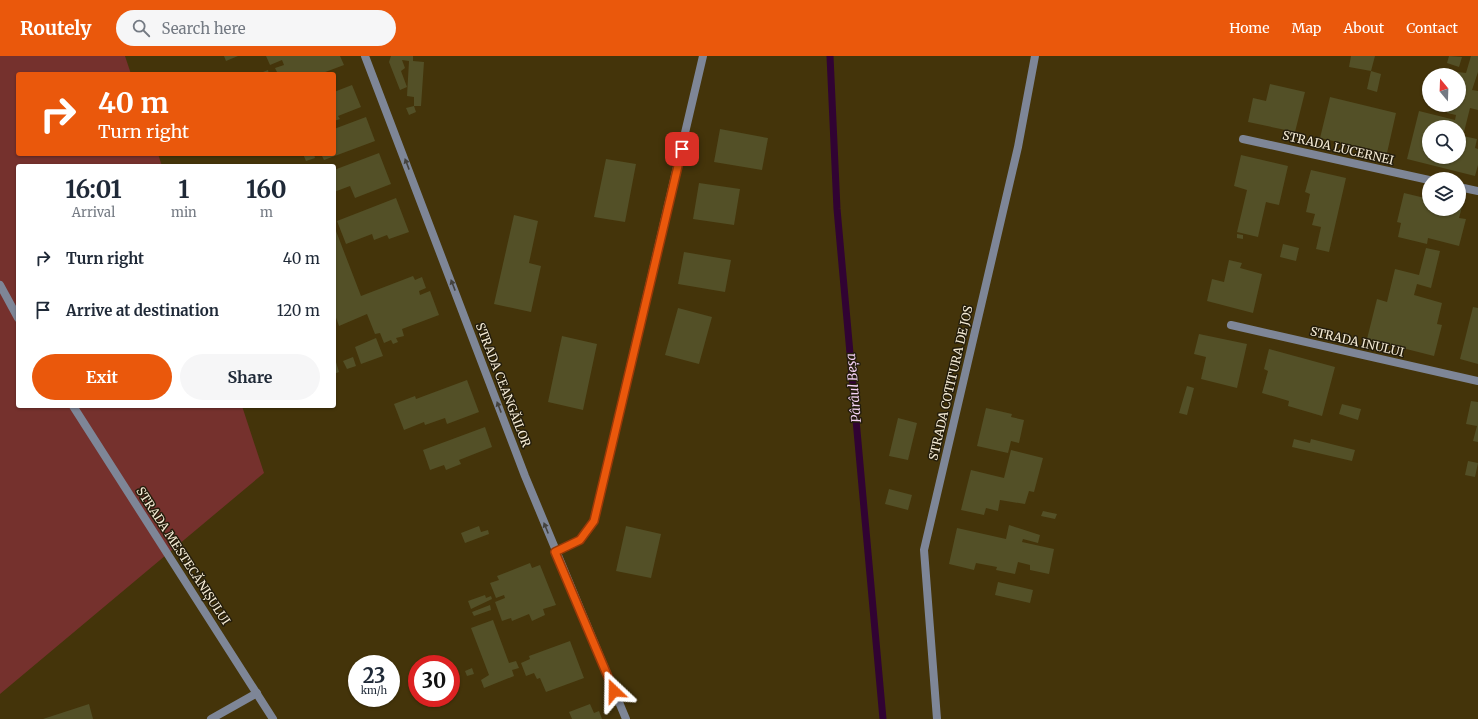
<!DOCTYPE html>
<html lang="en">
<head>
<meta charset="utf-8">
<style>
	body { margin:0; font-family:Merriweather,serif; background:#f6f6f7; color:#1f2937; height:100vh; display:flex; flex-direction:column; font-size:15px; white-space:nowrap }
	* { box-sizing:border-box; margin:0 }
	p { font-size:13px; color:#747a83 }
	.icon { flex:none; width:22px; height:22px; fill:none; stroke:currentColor; stroke-width:2; stroke-linecap:round; stroke-linejoin:round }
	.map { position:relative; flex:1; overflow:hidden }
	.details { position:absolute; left:16px; top:108px; width:320px; height:244px; display:flex; flex-direction:column; background:#fff; border-radius:4px; box-shadow:0 1px 3px #0004 }
	.details>* { flex:none }
	.banner { position:absolute; left:16px; top:16px; width:320px; height:84px; border-radius:4px; box-shadow:0 1px 3px #0004; background:#ea580c; color:#fff; overflow:hidden }
	.needle { width:26px; rotate:341deg }
	.buttons { position:absolute; left:1422px; top:12px; display:grid; gap:8px }
	.buttons a { display:grid; place-items:center; width:44px; height:44px; border-radius:50%; background:#fff; box-shadow:0 1px 3px #0004; font-size:20px }
	.speed { position:absolute; left:348px; top:599px; display:flex; gap:8px; font-size:20px; font-weight:700; text-align:center }
	.speed>* { display:grid; place-content:center; width:52px; height:52px; border-radius:50%; background:#fff; box-shadow:0 1px 3px #0004; line-height:1 }
	.speed small { font-size:10px; font-weight:400 }
	.speed .limit { border:6px solid #d22; background:#fff; color:#111 }
	.pin { position:absolute; display:grid; place-items:center; width:34px; height:34px; color:#fff; margin:-17px; border-radius:8px; box-shadow:0 2px 6px #0006 }
	.me { position:absolute; width:44px; margin:-22px; rotate:337deg; stroke-linejoin:round; filter:drop-shadow(0 0 3px #0008) }
	.turn { display:flex; align-items:center; gap:14px; height:84px; padding:0 16px; font-size:18px }
	.turn .icon { width:52px; height:52px; stroke-width:2.5 }
	.turn b { display:block; font-size:28px; line-height:34px }
	.eta { display:flex; justify-content:space-evenly; align-items:center; height:68px; text-align:center }
	.eta b { font-size:24px; font-weight:700; line-height:28px }
	.primary-button { display:flex; gap:8px; margin-top:auto; padding:8px 16px }
	.primary-button a { flex:1; height:46px; border-radius:24px; background:#ea580c; color:#fff; font-size:16px; font-weight:700; line-height:46px; text-align:center }
	.primary-button a+a { background:#f6f6f7; color:#1f2937 }
	ul { padding:0; list-style:none }
	li { display:flex; align-items:center; gap:12px; height:52px; padding:0 16px }
	li div { flex:1 }
	li b { display:block; font-size:15px }
	li em { font-style:normal }
	header { display:flex; align-items:center; gap:24px; box-sizing:border-box; height:56px; padding:0 20px; background:#ea580c; color:#fff }
	header strong { font-size:19px }
	nav { display:flex; gap:22px; margin-inline-start:auto; font-size:14px }
	.search { width:280px; height:36px; background:#f6f6f7; display:flex; align-items:center; gap:10px; box-sizing:border-box; padding:0 14px; border-radius:22px; color:#747a83; font-size:15px }
	.map>svg:first-child { display:block }
	.green { fill:#75312d }
	.lines { fill:none; stroke-linecap:round; stroke-linejoin:round }
	.stream { stroke:#310333; stroke-width:7 }
	.building { fill:#535027; fill-rule:evenodd }
	.service { stroke:#7e8697; stroke-width:8 }
	.minor { stroke:#7e8697; stroke-width:8 }
	.oneway { fill:#44423d }
	.route-casing { stroke:#983908; stroke-width:10 }
	.route { stroke:#ea580c; stroke-width:7 }
	.labels { text-anchor:middle; stroke-width:3; stroke-linejoin:round; paint-order:stroke }
	.street-label { font-size:12px; fill:#f6ecd6; stroke:#241d0c }
	.water-label { font-size:13px; font-style:italic; fill:#f5d2f5; stroke:#241d0c }
</style>
</head>
<body>
<header>
<strong>Routely</strong>
<div class="search"><svg class="icon" aria-label="search" viewBox="0 0 24 24"><circle cx="10" cy="10" r="6"/><path d="M15 15l6 6"/></svg>Search here</div>
<nav><a>Home</a><a>Map</a><a>About</a><a>Contact</a></nav>
</header>
<div class="map">
<svg width="1478" height="663" viewBox="0 0 1478 663">
	<rect width="100%" height="100%" fill="#44340a"/>
	<path class="green" d="M0 0H125L131 18H18V98H158L162 110H18V350H242L264 417 0 638Z"/>
	<g class="lines">
		<path class="stream" d="M830 0 837 153 883 663"/>
	</g>
	<path class="building" d="M224 0H238L226 5Z
		M266 0H340L344 9 320 18H278L275 12 284 9 282 4 270 9Z
		M391 0H413V5L424 6 421 50H414V41L407 40 409 5 402 4 405 12 401 15 407 31 400 34 389 6Z
		M1351 0H1375L1371 15 1349 11Z
		M1449 0 1462 1 1459 11 1447 7Z
		M1471 0H1478V16L1472 34 1478 35V54L1470 52 1463 80 1477 83 1475 92 1478 93V109L1475 120 1407 103 1419 55 1455 64 1456 59 1447 57 1449 49H1459L1461 35H1459V19H1448L1449 15 1466 17ZM1429 71H1459V101H1429Z
		M268 14 269 18H258Z
		M1371 15 1381 18 1377 36 1367 33Z
		M1270 28 1305 36 1295 76 1248 66 1253 42 1266 45Z
		M352 29 361 51 338 60 340 63 334 65V36Z
		M1330 41 1396 57 1387 97 1320 82Z
		M414 50 416 56 409 59 406 52Z
		M366 61 375 85 324 104 321 98H334V73Z
		M720 73 768 82 762 114 714 106Z
		M379 97 391 128 355 142 350 130 334 136V114Z
		M303 98H314L315 102 306 105Z
		M1241 99 1288 110 1279 149 1266 146 1258 181 1237 176 1247 134 1234 130Z
		M606 103 636 108 625 166 594 161Z
		M1311 114 1346 122 1329 196 1316 193 1321 171 1312 169 1315 158 1306 156 1310 138 1305 136Z
		M699 127 740 133 734 169 693 163Z
		M1404 137 1429 143V153H1459V150L1462 151 1459 162 1466 163 1459 190 1428 182 1427 188 1398 181 1401 167 1397 166Z
		M396 142 409 176 389 183 387 179 374 184 372 178 346 188 337 165Z
		M514 159 538 165 529 207 541 210 531 256 494 248Z
		M334 175H336L361 240 413 220 415 224 422 221 426 232 419 235 420 239 430 235 439 259 402 273 404 280 396 282 398 286 393 288 391 284 384 287 380 277 375 278 367 258 339 270 334 256Z
		M1237 178 1243 179V183L1237 182Z
		M1283 188 1299 192 1296 205 1280 201Z
		M1426 192 1440 195 1431 232 1417 228 1414 239 1442 247 1437 268 1442 269 1434 300 1367 283 1377 243 1387 246 1395 213 1419 219Z
		M684 196 731 204 725 236 678 228Z
		M1229 204 1242 207 1240 212 1262 218 1253 257 1207 245 1212 223 1224 226Z
		M1473 251 1478 252V308L1460 303Z
		M678 252 712 261 699 308 665 299Z
		M1199 278 1247 288 1237 332 1201 323 1206 301 1194 298Z
		M562 280 597 288 583 354 548 346Z
		M376 282 383 300 361 308 355 291Z
		M1269 293 1335 311 1322 360 1288 350 1289 345 1262 337 1268 315 1264 313Z
		M353 301 356 310 347 313 343 305Z
		M336 306 339 316 334 318V307Z
		M467 324 479 356 447 368 445 362 425 369 424 366 404 374 394 348 415 340 416 343Z
		M1187 330 1194 332 1187 359 1179 357Z
		M1471 345 1478 346V386L1473 385 1477 370 1466 368Z
		M1342 348 1361 353 1358 364 1339 358Z
		M986 352 1012 358 1011 361 1024 364 1019 387 1011 385 1008 397 977 390Z
		M898 362 917 367 908 404 889 400Z
		M485 371 492 391 459 404 461 408 446 414 444 409 430 414 423 394Z
		M1294 383 1310 387 1311 383 1355 394 1352 405 1292 391Z
		M1011 394 1043 402 1034 436 1029 435 1025 448 1000 444 998 455 986 452 984 459 961 454 971 414 1004 422Z
		M1468 405 1478 407 1475 421 1465 419Z
		M889 433 912 439 908 454 885 448Z
		M1043 455 1057 458 1055 463 1041 460Z
		M1009 469 1040 479 1038 487 1023 483 1022 486 1054 493 1049 518 1030 514V509L1018 506 1015 518 996 514 997 511 976 507 974 514 949 508 957 472 1006 483Z
		M479 470 481 476 488 474 489 478 465 487 461 477Z
		M626 470 661 478 651 522 616 515Z
		M530 507 532 512 540 509 556 549 543 553 545 559 532 565 529 558 512 565 511 562 502 565 495 546 505 542 504 539 496 542 490 527 499 524 497 520Z
		M998 526 1033 534 1030 547 995 539Z
		M485 539 486 542 491 540 492 543 471 553 468 545Z
		M490 549 491 554 474 560 472 556Z
		M493 564 509 607 516 605 519 612 512 614 514 620 484 632 481 624 489 619 471 572Z
		M570 585 584 622 546 636 540 622 537 623 534 617 526 620 521 607 530 603 529 600Z
		M472 612 474 618 467 620 465 615Z
		M89 648 93 663H43Z
		M590 648 594 657 599 655 602 663H572L569 656Z"/>
	<g class="lines">
		<path class="service" d="M555 496 580 484 594 465 703 0
			M211 663 257 637"/>
		<path class="minor" d="M365 0 525 420 626 663
			M1243 83 1429 124
			M1459 131 1478 135
			M0 229 18 262
			M1231 269 1478 325
			M73 350 273 663
			M937 663 924 494 1018 91 1035 0"/>
	</g>
	<defs><path id="oneway-solid" d="M-6-.8H1V-3.2L6.5 0L1 3.2V.8H-6Z"/></defs>
	<g class="oneway">
		<use href="#oneway-solid" transform="translate(407 108) rotate(-111)"/>
		<use href="#oneway-solid" transform="translate(453 229) rotate(-111)"/>
		<use href="#oneway-solid" transform="translate(499 351) rotate(-111)"/>
		<use href="#oneway-solid" transform="translate(546 472) rotate(-112)"/>
	</g>
	<g class="lines">
		<g class="route-casing">
			<path id="route" d="M614 635 555 496 580 484 594 465 682 93"/>
		</g>
		<use href="#route" class="route"/>
	</g>
	<g class="labels">
		<g class="street-label">
			<text transform="translate(1338 92) rotate(13)" y="4">STRADA LUCERNEI</text>
			<text transform="translate(1357 286) rotate(13)" y="4">STRADA INULUI</text>
			<text transform="translate(951 327) rotate(-77)" y="4">STRADA COTITURA DE JOS</text>
			<text transform="translate(503 329) rotate(69)" y="4">STRADA CEANGĂILOR</text>
			<text transform="translate(183 500) rotate(57)" y="4">STRADA MESTECĂNIȘULUI</text>
		</g>
		<g class="water-label">
			<text transform="translate(853 332) rotate(-95)" y="5">Pârâul Beșa</text>
		</g>
	</g>
</svg>
<div class="buttons">
<a><svg class="needle" viewBox="-14 -14 28 28"><path d="M0-13l5 13h-10z" fill="#e53935"/><path d="M0 13l5-13h-10z" fill="#747a83"/></svg></a>
<a><svg class="icon" aria-label="search" viewBox="0 0 24 24"><circle cx="10" cy="10" r="6"/><path d="M15 15l6 6"/></svg></a>
<a><svg class="icon" aria-label="layers" viewBox="0 0 24 24"><path d="M12 4l9 5-9 5-9-5zM3 14l9 5 9-5"/></svg></a>
</div>
<div class="speed"><div>23<small>km/h</small></div><div class="limit">30</div></div>
<div class="pin" style="left:682px;top:93px;background:#d93025"><svg class="icon" aria-label="arrive" viewBox="0 0 24 24"><path d="M6 21V4h12l-3 4 3 4H6"/></svg></div>
<svg class="me" style="left:614px;top:635px" viewBox="-20 -20 40 40"><path d="M0-17L14 15 0 8-14 15z" fill="#ea580c" stroke="#fff" stroke-width="4"/></svg>
<div class="banner">
<div class="turn"><svg class="icon" aria-label="right" viewBox="0 0 24 24"><path d="M7 20v-9h11M14 6l5 5-5 5"/></svg><div><b>40 m</b>Turn right</div></div>
</div>
<section class="details">
<div class="eta">
<div><b>16:01</b><p>Arrival</p></div>
<div><b>1</b><p>min</p></div>
<div><b>160</b><p>m</p></div>
</div>
<ul>
<li><svg class="icon" aria-label="right" viewBox="0 0 24 24"><path d="M7 20v-9h11M14 6l5 5-5 5"/></svg><div><b>Turn right</b></div><em>40 m</em></li>
<li><svg class="icon" aria-label="arrive" viewBox="0 0 24 24"><path d="M6 21V4h12l-3 4 3 4H6"/></svg><div><b>Arrive at destination</b></div><em>120 m</em></li>
</ul>
<div class="primary-button"><a>Exit</a><a>Share</a></div>
</section>
</div>
</body>
</html>
